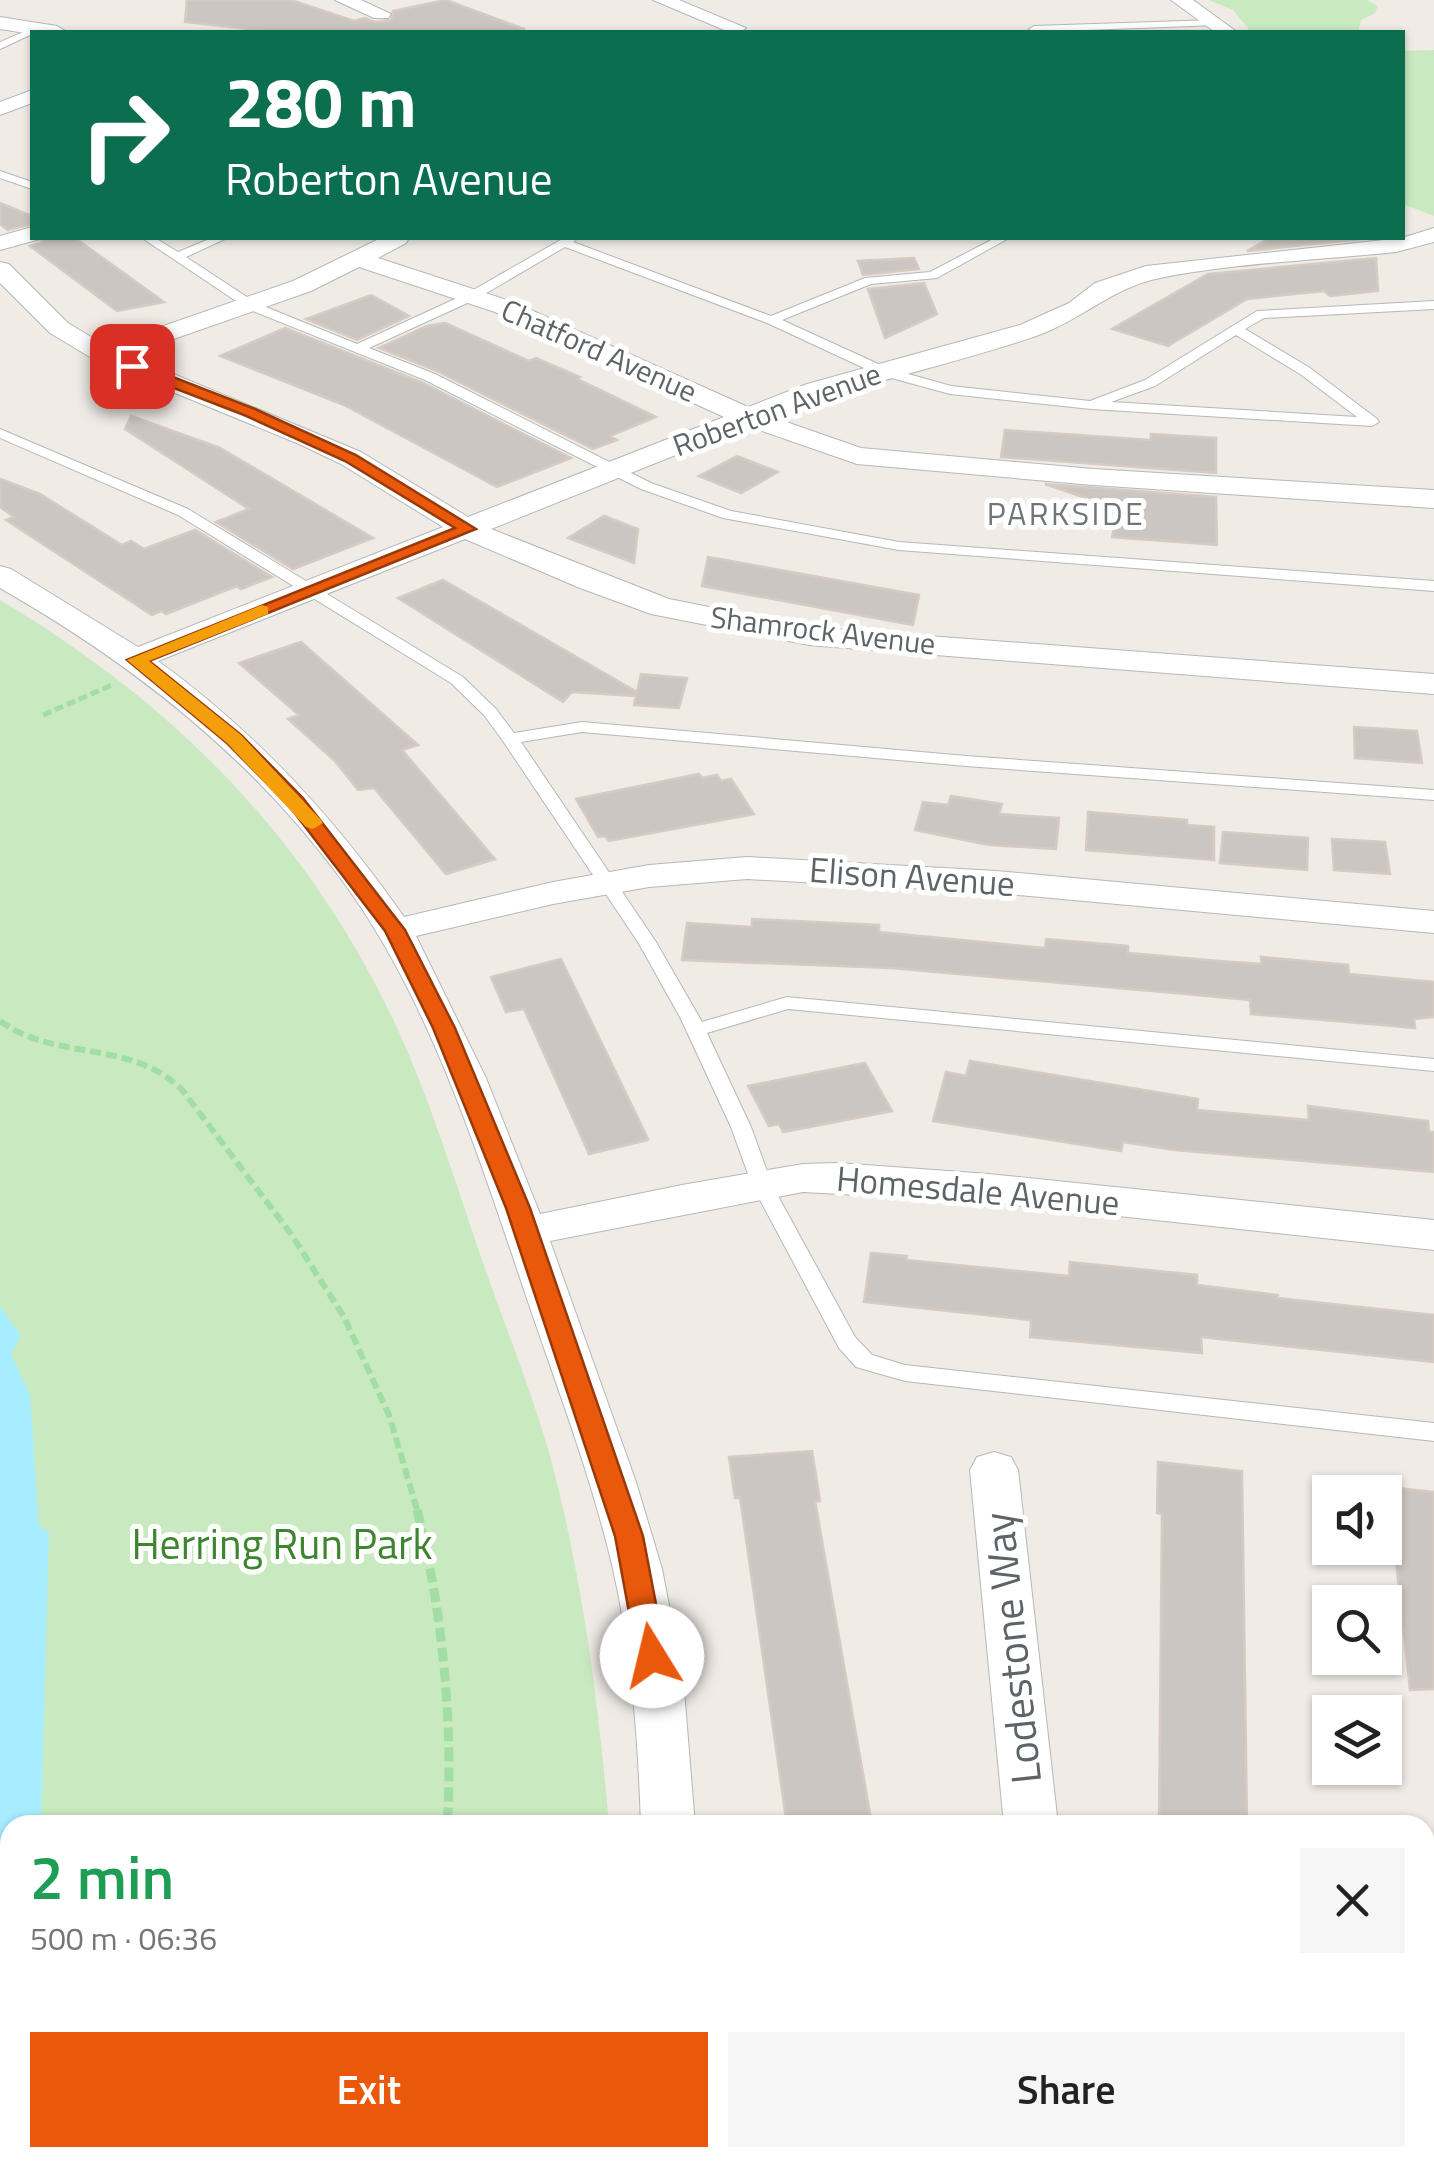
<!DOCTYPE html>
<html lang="en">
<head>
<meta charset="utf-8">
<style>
	body { margin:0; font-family:"Titillium Web",sans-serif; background:#f6f6f6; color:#222; height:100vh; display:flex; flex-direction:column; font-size:38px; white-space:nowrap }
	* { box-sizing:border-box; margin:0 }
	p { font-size:32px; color:#767676 }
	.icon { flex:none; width:55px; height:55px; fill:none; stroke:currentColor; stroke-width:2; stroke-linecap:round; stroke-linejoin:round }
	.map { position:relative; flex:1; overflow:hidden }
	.side { position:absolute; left:0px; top:1815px; width:1435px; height:352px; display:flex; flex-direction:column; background:#fff; border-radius:30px 30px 0 0; box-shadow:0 2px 8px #0004 }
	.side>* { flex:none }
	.banner { position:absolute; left:30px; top:30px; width:1375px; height:210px; border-radius:0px; box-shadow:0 2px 8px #0004; background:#0b6e4f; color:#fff; overflow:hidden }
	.fabs { position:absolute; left:1312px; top:1475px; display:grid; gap:20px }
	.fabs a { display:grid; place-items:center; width:90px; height:90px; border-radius:0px; background:#fff; box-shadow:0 2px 8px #0004; font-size:50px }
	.pin { position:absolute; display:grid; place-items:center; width:85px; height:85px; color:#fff; margin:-42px; border-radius:20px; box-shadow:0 5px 15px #0006 }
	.me { position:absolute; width:110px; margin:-55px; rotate:351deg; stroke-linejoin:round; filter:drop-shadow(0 0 8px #0008) }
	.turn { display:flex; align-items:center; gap:35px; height:210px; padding:0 30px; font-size:45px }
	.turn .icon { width:130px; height:130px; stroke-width:2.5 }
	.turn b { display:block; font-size:70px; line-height:85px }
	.round { display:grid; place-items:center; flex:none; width:105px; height:105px; border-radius:0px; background:#f6f6f6 }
	.summary { display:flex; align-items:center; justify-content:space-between; height:170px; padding:0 30px }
	h1 { font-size:60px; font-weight:600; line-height:75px; color:#1e9e55 }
	.primary-button { display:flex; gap:20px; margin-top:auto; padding:20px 30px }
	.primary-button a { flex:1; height:115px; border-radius:0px; background:#ea580c; color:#fff; font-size:40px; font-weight:600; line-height:115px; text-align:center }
	.primary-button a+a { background:#f6f6f6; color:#222 }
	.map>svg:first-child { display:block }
	.green { fill:#c9eac0 }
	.water { fill:#a7edff }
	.building { fill:#ccc6c2; stroke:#d6cbc3; stroke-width:2.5 }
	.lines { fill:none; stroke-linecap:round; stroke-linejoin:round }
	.lane-casing { stroke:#b3b8bb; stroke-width:2 }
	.street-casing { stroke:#b3b8bb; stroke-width:2 }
	.path-far2 { stroke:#a2dda3; stroke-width:5; stroke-dasharray:9 4; stroke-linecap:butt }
	.path-far1 { stroke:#a2dda3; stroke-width:6; stroke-dasharray:11 5; stroke-linecap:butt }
	.path { stroke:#a2dda3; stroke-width:9; stroke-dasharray:14 6; stroke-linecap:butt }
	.lane { fill:#fff; fill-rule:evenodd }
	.street { fill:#fff; fill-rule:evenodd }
	.route { fill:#ea580c; stroke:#983908; stroke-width:2.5 }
	.slow { fill:#f59e0b }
	.labels { text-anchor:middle; stroke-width:10; stroke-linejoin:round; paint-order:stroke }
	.far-street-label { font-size:30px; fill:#5d6467; stroke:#fff }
	.far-neighbourhood-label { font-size:32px; letter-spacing:2.5px; fill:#6e7679; stroke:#fff }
	.street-label { font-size:35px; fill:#5d6467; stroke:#fff }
	.near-park-label { font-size:42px; fill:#3d852e; stroke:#fff }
	.near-street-label { font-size:42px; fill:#5d6467; stroke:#fff }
</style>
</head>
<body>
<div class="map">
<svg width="1434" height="2167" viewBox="0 0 1434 2167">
	<rect width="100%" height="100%" fill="#f0ebe5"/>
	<path class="green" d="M1209 0H1367L1378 6 1375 13 1361 20 1358 32H1251L1233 10Z
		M1434 50V216L1403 204 1402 51Z
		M0 600C178 706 312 843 399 1032 433 1107 457 1188 484 1266 506 1328 531 1390 549 1452 582 1575 598 1698 609 1825H10V2158H609V2167H0Z"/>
	<path class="water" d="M0 1306 21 1336 11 1354 30 1395 39 1526 49 1532 41 1825H10V2158H32V2167H0Z"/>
	<path class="building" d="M187 0H291L354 21 365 18 374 22 391 20 393 11 446 0 524 29 523 32H278L185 22Z
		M0 203 32 216V224L8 230 0 224Z
		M43 238H75L164 302 117 311 30 246 41 243Z
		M1270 238H1372L1247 251Z
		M914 258 919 269 863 275 858 261Z
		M1376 258 1378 291 1330 296 1324 291 1247 299 1168 346 1112 329 1208 274Z
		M924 283 937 314 885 338 868 289Z
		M371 295 409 316 357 340 306 319Z
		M445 323 529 361 536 358 580 377 577 379 656 417 610 436 617 440 593 449 437 371 379 348 427 326Z
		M285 328 423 383 571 458 497 487 344 405 220 356Z
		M131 416 220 448 373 538 293 569 216 522 249 509 125 429Z
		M1005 430 1151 440V434L1216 438V473L1001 457Z
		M737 456 778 472 741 493 699 476Z
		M0 479 40 494 122 545 131 541 144 549 195 530 272 577 241 589 237 586 166 614 161 611 152 615 6 520 14 517 0 507Z
		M1045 484 1216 497 1217 545 1112 537 1118 509Z
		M604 516 638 529 634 563 568 538Z
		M708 557 919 595 913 625 702 586Z
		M443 580 637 692 641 674 687 678 679 708 634 705 636 696 572 692 563 702 398 598Z
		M301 642 418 745 402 750 495 859 446 874 374 788 358 790 335 761 288 719 299 715 239 663Z
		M1354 727 1417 731 1422 763 1355 758Z
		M699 774 702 778 717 775 721 781 731 779 754 814 609 841 605 836 598 837 576 799Z
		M951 796 1002 804 999 814 1059 818 1056 849 989 845 915 830 923 802 948 805Z
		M1088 812 1187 820V825L1214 827V860L1086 850Z
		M1223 832 1308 838 1307 870 1220 863Z
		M1332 839 1385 842 1390 874 1334 870Z
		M752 919 879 925V932L1045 948 1046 939 1128 946V953L1219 961 1262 964 1261 957 1348 965 1349 974 1434 982V1017L1414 1019 1415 1028 1382 1025 1251 1014 1250 1000 1186 994 891 968 682 960 687 923 752 927Z
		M561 959 648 1139V1140L589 1154 524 1009 506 1012 491 977Z
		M970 1061 1198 1099 1197 1110 1309 1120 1308 1106 1428 1121 1429 1132H1434V1172L1175 1150 1123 1142 1121 1151 933 1121 946 1072 966 1076Z
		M865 1063 892 1111 783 1132 779 1124 769 1126 748 1086Z
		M871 1253 907 1256 906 1260 1069 1276 1070 1262 1197 1275V1285L1278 1295 1277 1298 1434 1315V1362L1201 1337 1202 1353 1030 1337 1031 1320 864 1302Z
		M812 1451 820 1501H815L872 1825H787L740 1497 735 1498 729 1457Z
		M1158 1462 1242 1471 1247 1825H1159L1162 1514 1157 1513Z
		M1388 1487 1434 1492V1689L1410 1690Z"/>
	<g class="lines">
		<g class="lane-casing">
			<path id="lane" d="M1214 20 1217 25 1034 32 1029 29 1034 26Z
				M35 27 43 29 0 49V42Z
				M0 171 32 182V189L0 178Z
				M142 238H155L178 252 212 238H227L186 257 256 303 357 344 468 293 564 238H578L573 242 771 316 865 278 930 272 995 238H1009L937 278 871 284 782 320 887 368 951 386 1090 401 1145 380 1257 311 1434 301V309L1264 318 1245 329 1310 368 1377 419 1379 422 1372 426 1091 409 950 394 877 374 767 323 565 247 476 299 369 348 435 374 651 483 731 511 899 542 1434 581V591L899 550 723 518 641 489 425 380 248 309ZM1236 335 1300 374 1357 417 1111 402 1155 386Z
				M0 429 188 509 463 677 496 709 514 733 582 722 966 756 1434 790V800L966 766 582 732 521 742 656 942 702 1022 787 997 1434 1059V1071L788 1009 707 1033 751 1127 772 1185 855 1337 872 1355 905 1365 1434 1423V1441L905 1381 856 1367 839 1348 752 1185 731 1127 680 1017 638 942 503 741 484 715 451 683 178 515 0 438Z"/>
		</g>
		<g class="street-casing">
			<path id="street" d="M335 0H361L391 14 388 18H374Z
				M653 0H679L746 28 741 32H729Z
				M1171 0H1193L1237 32H1215Z
				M0 17 57 26 67 32 32 34 0 29Z
				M32 90V103L0 115V102Z
				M32 227V238L40 239 0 250V236Z
				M1434 228V242L1396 252C1320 260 1234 263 1160 278 1113 287 1080 321 1036 336 949 366 858 383 772 417L861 448 1093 469 1434 490V508L1093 485 857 464 748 426 491 529 669 599 809 627 1434 674V694L809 645 651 614 580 588 465 539 158 661C256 732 335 818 404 917L553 882 649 865 747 857 996 871 1434 911V933L996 893 747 879 649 887 553 904 416 936 486 1078 540 1214 682 1185 803 1164 838 1163 989 1174 1434 1220V1250L989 1202 803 1192 550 1241 636 1482 662 1569 683 1678 695 1825H641C638 1739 632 1653 613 1569 589 1466 549 1367 516 1266 472 1136 422 985 338 875 248 754 130 662 0 588V566L11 569 138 647 443 527 341 464 299 444 95 360 50 333 0 283V262L9 264 68 323 106 346 293 281 381 238H409L406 243 378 258 513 302 748 407 807 384 1020 325 1069 303 1095 283 1146 266 1402 238ZM359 267 495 312 724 417 468 517 361 452 128 355 311 291Z
				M994 1452 1011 1457 1018 1470 1058 1825H1004L970 1470 977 1457Z
				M1425 2043 1434 2046V2102L1425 2099Z
				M643 2158H703L704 2167H642Z"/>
		</g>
		<path class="path-far2" d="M43 715 114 684"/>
		<path class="path-far1" d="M0 1021C56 1062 134 1039 183 1091L291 1234 344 1317 389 1415 418 1513"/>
		<path class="path" d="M417 1510C442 1606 454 1727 447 1825
			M415 2167 416 2158"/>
		<use href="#lane" class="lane"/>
		<use href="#street" class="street"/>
	</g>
	<path class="route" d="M127 363H137L255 409 356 455 476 529 149 661 241 735 303 798 405 930 455 1028 530 1208 643 1536 666 1656 662 1664 652 1668 641 1664 637 1656 615 1536 506 1208 433 1028 385 931 290 807 227 743 127 660 455 528 345 461 244 415 127 370Z"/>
	<path class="slow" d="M262 605 268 607V614L149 661 241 735 320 819 323 823 313 829 306 827 227 743 127 660Z"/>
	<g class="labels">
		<g class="far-street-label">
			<text transform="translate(599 351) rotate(24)" y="10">Chatford Avenue</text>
			<text transform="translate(777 410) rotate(-20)" y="10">Roberton Avenue</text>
			<text transform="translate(823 631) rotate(7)" y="10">Shamrock Avenue</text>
		</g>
		<g class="far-neighbourhood-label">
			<text x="1066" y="525">PARKSIDE</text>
		</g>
		<g class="street-label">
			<text transform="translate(912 877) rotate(4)" y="12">Elison Avenue</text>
			<text transform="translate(978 1191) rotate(5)" y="12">Homesdale Avenue</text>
		</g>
		<g class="near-park-label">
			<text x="282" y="1559">Herring Run Park</text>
		</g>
		<g class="near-street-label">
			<text transform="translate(1012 1648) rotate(-96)" y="15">Lodestone Way</text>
		</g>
	</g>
</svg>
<div class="fabs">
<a><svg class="icon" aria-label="sound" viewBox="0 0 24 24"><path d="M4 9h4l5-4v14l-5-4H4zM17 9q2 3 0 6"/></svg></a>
<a><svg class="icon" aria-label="search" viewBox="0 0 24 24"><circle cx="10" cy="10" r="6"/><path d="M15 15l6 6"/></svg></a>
<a><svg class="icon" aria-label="layers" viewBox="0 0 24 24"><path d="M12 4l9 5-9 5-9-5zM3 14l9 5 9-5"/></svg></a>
</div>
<div class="pin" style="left:132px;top:366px;background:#d93025"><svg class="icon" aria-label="arrive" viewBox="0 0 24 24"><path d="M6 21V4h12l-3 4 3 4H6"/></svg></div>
<svg class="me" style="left:652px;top:1656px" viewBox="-20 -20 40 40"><circle r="19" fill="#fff"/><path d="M0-13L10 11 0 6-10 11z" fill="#ea580c"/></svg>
<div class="banner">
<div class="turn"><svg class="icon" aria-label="right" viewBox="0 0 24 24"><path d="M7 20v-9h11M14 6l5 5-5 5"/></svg><div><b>280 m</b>Roberton Avenue</div></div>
</div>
<section class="side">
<div class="summary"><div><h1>2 min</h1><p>500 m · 06:36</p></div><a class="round"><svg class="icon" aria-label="close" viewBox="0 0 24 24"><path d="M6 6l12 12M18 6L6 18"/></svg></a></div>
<div class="primary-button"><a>Exit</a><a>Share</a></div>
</section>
</div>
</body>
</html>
